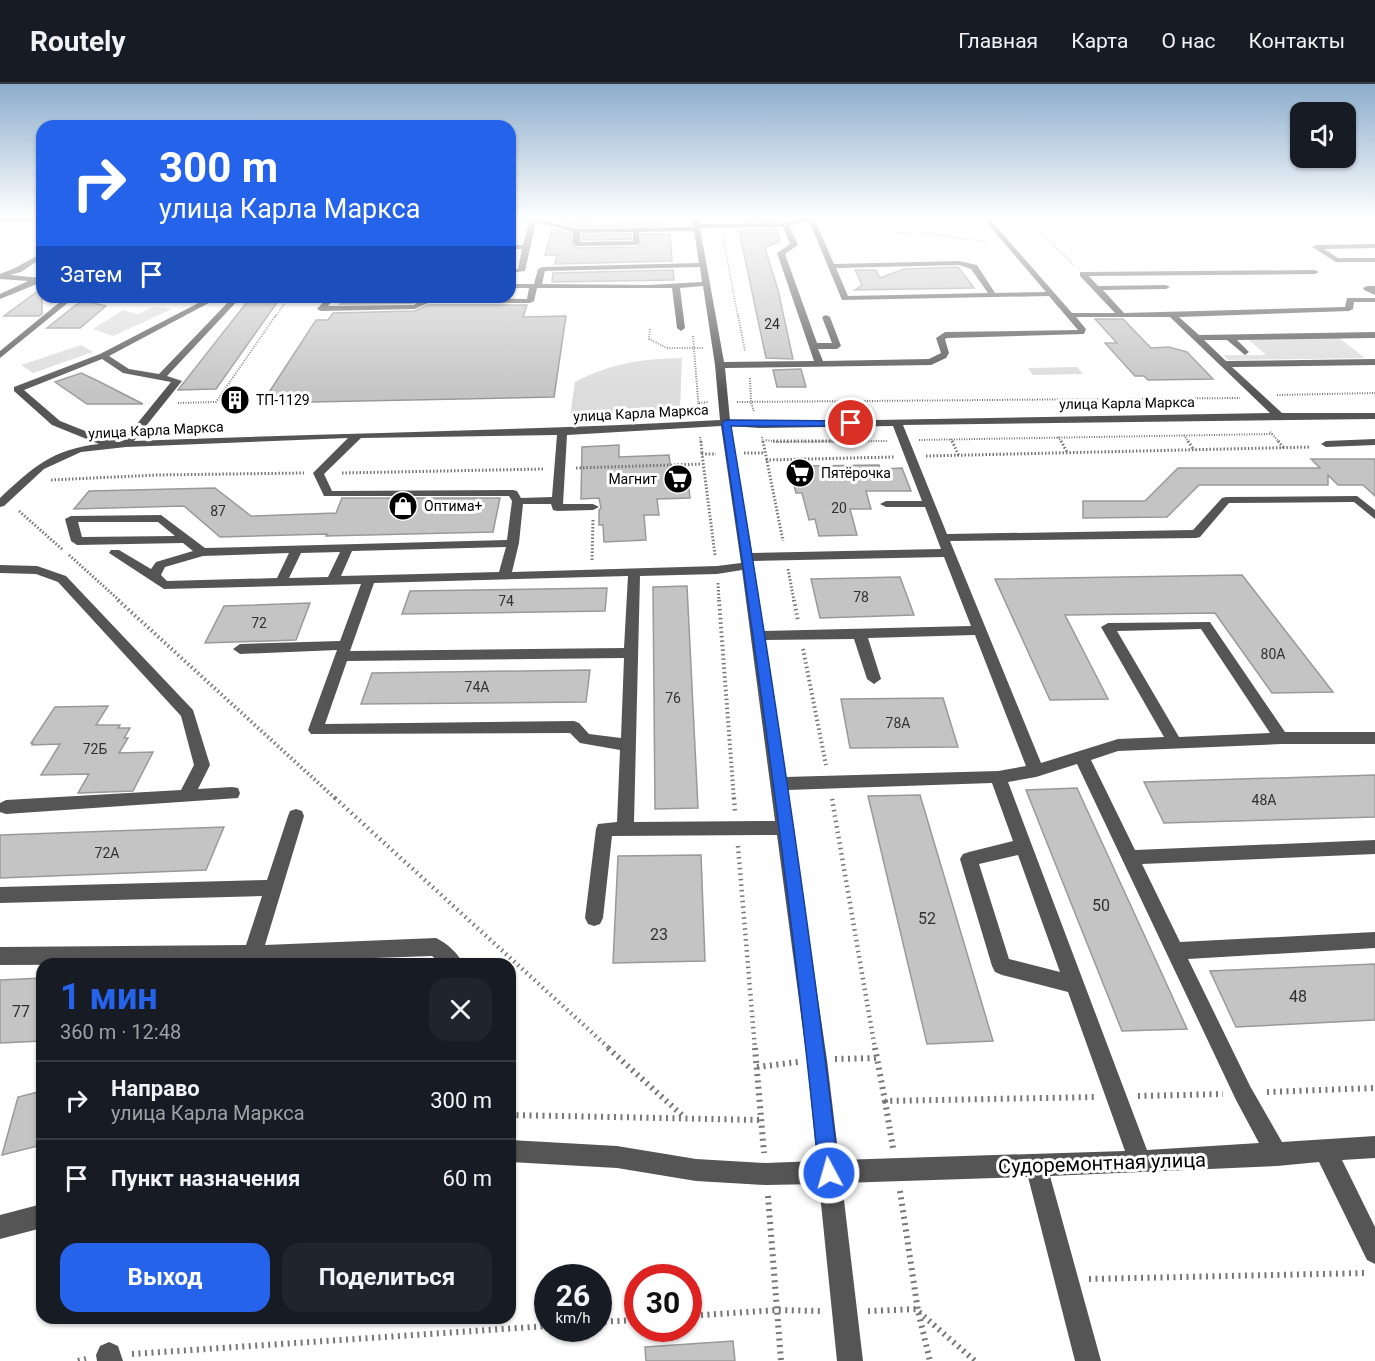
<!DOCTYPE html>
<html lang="ru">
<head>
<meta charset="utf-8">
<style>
	body { margin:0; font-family:Roboto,sans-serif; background:#20242c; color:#f1f3f6; height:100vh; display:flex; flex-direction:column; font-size:22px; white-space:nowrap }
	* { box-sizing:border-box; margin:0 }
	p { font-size:20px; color:#9ea1a6 }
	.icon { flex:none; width:33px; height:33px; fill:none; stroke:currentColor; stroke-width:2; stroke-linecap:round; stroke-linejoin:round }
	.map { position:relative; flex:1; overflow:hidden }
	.side { position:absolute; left:36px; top:874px; width:480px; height:366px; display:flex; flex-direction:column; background:#171b24; border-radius:18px; box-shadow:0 2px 4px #0004 }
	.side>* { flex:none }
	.banner { position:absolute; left:36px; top:36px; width:480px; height:183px; border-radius:18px; box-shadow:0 2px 4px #0004; background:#2563eb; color:#fff; overflow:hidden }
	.controls { position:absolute; left:1290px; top:18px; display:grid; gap:12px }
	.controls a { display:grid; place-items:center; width:66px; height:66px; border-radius:12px; background:#171b24; box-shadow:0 2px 4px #0004; font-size:30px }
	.speed { position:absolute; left:534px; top:1180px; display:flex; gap:12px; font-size:30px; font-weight:700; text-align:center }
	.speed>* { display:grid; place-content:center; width:78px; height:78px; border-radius:50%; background:#171b24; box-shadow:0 2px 4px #0004; line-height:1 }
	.speed small { font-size:15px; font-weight:400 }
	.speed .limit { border:9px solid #d22; background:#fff; color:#111 }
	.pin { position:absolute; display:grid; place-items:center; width:51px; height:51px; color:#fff; margin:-26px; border:3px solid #fff; border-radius:50%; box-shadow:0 2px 6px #0007 }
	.me { position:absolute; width:66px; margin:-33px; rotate:354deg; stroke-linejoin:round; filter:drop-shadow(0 0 4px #0008) }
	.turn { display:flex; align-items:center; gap:21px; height:126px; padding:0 24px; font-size:27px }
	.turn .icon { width:78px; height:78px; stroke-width:2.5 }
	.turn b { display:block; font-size:42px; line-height:51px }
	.then { display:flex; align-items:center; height:57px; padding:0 24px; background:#0003; gap:12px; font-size:22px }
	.round { display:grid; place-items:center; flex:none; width:63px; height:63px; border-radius:18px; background:#20242c }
	.summary { display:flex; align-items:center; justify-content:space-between; height:102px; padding:0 24px }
	h1 { font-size:36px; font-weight:700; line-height:45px; color:#2563eb }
	.cta { display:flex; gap:12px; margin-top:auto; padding:12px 24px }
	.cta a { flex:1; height:69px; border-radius:18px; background:#2563eb; color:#fff; font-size:24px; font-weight:700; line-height:69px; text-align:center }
	.cta a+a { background:#20242c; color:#f1f3f6 }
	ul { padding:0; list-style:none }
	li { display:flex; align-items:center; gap:18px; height:78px; padding:0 24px; border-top:2px solid #363941 }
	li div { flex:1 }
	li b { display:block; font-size:22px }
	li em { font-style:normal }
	header { display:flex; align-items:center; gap:36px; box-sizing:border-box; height:84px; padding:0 30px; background:#171b24; border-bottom:2px solid #363941 }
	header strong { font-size:28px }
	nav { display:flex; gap:33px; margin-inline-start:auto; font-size:21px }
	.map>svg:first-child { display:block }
	.green { fill:#dcdcdc }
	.building { fill:#c4c4c4; stroke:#999; stroke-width:1.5 }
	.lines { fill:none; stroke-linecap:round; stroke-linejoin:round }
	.path-far5 { stroke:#777; stroke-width:1.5; stroke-dasharray:1 1.5; stroke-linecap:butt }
	.path-far4 { stroke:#777; stroke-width:2; stroke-dasharray:1 1.5; stroke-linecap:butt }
	.path-far3 { stroke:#777; stroke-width:3; stroke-dasharray:1.5 2; stroke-linecap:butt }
	.path-far2 { stroke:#777; stroke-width:4; stroke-dasharray:1.5 3; stroke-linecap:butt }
	.path-far1 { stroke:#777; stroke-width:4.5; stroke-dasharray:1.5 4; stroke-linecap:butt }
	.path { stroke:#777; stroke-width:6; stroke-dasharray:2 4.5; stroke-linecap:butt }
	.minor { fill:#555; fill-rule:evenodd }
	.route { fill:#2563eb; stroke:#184099; stroke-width:1.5 }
	.labels { text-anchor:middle; stroke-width:6; stroke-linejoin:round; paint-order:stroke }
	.number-label { font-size:14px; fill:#313131 }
	.far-poi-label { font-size:14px; fill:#000; stroke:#fff; text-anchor:start }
	.far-street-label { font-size:14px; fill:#000; stroke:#fff }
	.near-number-label { font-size:16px; fill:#313131 }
	.near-street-label { font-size:20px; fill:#000; stroke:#fff }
</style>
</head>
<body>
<header>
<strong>Routely</strong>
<nav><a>Главная</a><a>Карта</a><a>О нас</a><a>Контакты</a></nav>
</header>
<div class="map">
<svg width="1375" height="1277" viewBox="0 0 1375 1277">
	<rect width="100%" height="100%" fill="#fff"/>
	<path class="green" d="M154 223 172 225 113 252 93 245 123 226 138 230Z
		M1338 253 1365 274 1228 276 1223 271H1266L1248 255Z
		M81 261 93 268 33 289 21 281Z
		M682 274 680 324 651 329 570 332 575 298C612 279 640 275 682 274Z
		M1077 283 1083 290 1033 291 1028 284Z"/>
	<path class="building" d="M556 132H575L574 136 668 135 669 141 577 143 554 136Z
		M736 132H772L774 137H737Z
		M552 145 571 150 570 161 576 164 636 163 642 160 641 150H670L672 177 555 180 557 171H545Z
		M776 145 780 157 765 164 778 206 793 275 766 274 739 146Z
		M631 150V155L582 156V151Z
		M958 183 974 204 855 206 862 201 855 186H876L880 194 904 185Z
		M673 186 674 196 552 198 553 189Z
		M42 204V230L39 232H4Z
		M251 213H281L216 305 178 306Z
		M345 213H421L413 219 340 220Z
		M84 217 106 222 80 244H47L76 221Z
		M428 221H527L523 233 566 232 554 313 262 319 316 236H328L333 229 415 227Z
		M1095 235H1123L1151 264 1169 263 1187 268 1213 295 1148 296 1144 292H1135L1105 259H1117Z
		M801 285 806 303H777L773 286Z
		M81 289 98 297 143 320H87L55 298Z
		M619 361V373L669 371 671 386H687L690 414 657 415 659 431H644L646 456 604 458 603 441H599V426L601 424 599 414 581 415 582 363Z
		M1311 375H1375V412L1363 401H1338L1328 391V401H1199L1167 433 1083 434V417H1145L1178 384H1320Z
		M879 381 880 385 902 384 911 407H866L871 425H850L857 451 819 452 815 435 809 436 802 409H796L791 390 805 382Z
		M215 404 251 432 336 429 342 414H500L493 448 326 452 327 450 220 453 184 422 74 425 89 407Z
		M1242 491 1333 608 1272 609 1215 529 1065 531 1108 615 1050 616 995 495Z
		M900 493 914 531 820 534 811 495Z
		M687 502 698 724 655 725 653 503Z
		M607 504 605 527 402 530 410 507Z
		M310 519 296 556 205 559 224 522Z
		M590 586 586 618 361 620 372 589Z
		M943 614 958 663 850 664 841 615Z
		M108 622 96 641H120L118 644H130L124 654H128L119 669 153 668 133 707 81 709H78L89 690 41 691 60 660 32 661 33 659H31L55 623Z
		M1375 691V733L1164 739 1144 698Z
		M1077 704 1152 868 1187 945 1122 947 1026 706Z
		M920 711 993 957 927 960 868 712Z
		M224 743 206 786 0 794V751Z
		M701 771 705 877 613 879 618 772Z
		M1375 880V936L1236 943 1210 887Z
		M42 894V957L0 959V896Z
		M42 1007V1061L2 1071 18 1013Z
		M733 1257 735 1277H646L645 1263Z"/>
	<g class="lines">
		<path class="path-far5" d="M1025 132 1074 181
			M888 146 895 149 918 148 987 158
			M723 153 738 233
			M275 233 289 213"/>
		<path class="path-far4" d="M738 231 745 267
			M650 245 649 255 667 264H704
			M693 252 699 328
			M750 294 751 318 754 328
			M1277 311 1375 309
			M737 318 1240 314
			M178 319 216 318 276 231
			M699 319 709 318
			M1272 350 1280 359
			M1184 351 1189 359
			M700 353 701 359
			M762 353 763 359
			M1058 353 1062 359
			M951 355 953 359
			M766 356 776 358 888 357
			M919 356 1272 350 1270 348"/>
		<path class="path-far3" d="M701 357 702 370
			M763 357 783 457
			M773 357H837
			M952 357 959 372
			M1061 357 1067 368
			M1188 357 1194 366
			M1278 357 1284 364
			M744 369H764
			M926 372 1311 363
			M766 376 894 373
			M576 384 702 380
			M342 389 544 385
			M51 396 157 391 304 389
			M19 427 63 466
			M69 471 120 517
			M715 471 702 370H716
			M592 476 593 436
			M788 485 794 517
			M718 499 719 517"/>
		<path class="path-far2" d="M118 516 337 716
			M719 516 734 716
			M794 516 798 537
			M803 565 826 681"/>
		<path class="path-far1" d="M335 714 610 965
			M734 714 735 728
			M832 715 875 965
			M738 762 755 965"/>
		<path class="path" d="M608 964 684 1033
			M755 964 764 1069
			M875 964 877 974
			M835 975 877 974 885 1017 1094 1013
			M757 983 798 978
			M1267 1008 1375 1004
			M1138 1012 1223 1010
			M885 1017 893 1064
			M510 1031 761 1036
			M900 1107 918 1227 930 1277
			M768 1112 781 1277
			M1089 1195 1366 1189
			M868 1227 918 1225
			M919 1228 975 1277
			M688 1232 777 1226 821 1227
			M598 1238 638 1236
			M132 1270 548 1242
			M78 1277 86 1275"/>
		<path class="minor" d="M531 132H537V134L577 145 693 143 692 132H698L700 140 785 139 811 132H893L890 134 815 136 834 180 959 177 977 181 995 209 1046 208 981 132H987L1072 229H1115L1080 192V188H1083L1315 186 1319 188 1315 190 1089 192 1098 202 1166 201 1170 203 1166 205 1103 206 1124 229 1345 223 1347 214H1375V218H1354L1353 225 1349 227 1179 233 1199 251 1375 248V254L1237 256 1249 268 1245 271 1227 256H1204L1226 277 1375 275V281L1232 283 1282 329H1375V335L903 341 947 450 1193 446 1222 414 1226 413 1357 412 1375 426V435L1354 418 1229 419 1200 453 1196 454 950 457 1041 679 1118 655 1164 653 1101 543 1108 539 1210 538 1285 648H1375V660H1281L1118 667 1091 676 1135 766 1375 756V770L1142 780 1180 858 1375 848V864L1188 875 1250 1002 1282 1058 1375 1052V1074L1342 1076 1375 1143V1180L1367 1176 1319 1078 1277 1082 1050 1092 1101 1277H1075L1028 1093 842 1099 863 1277H837L819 1100 766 1101 696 1097 617 1084 510 1078V1056L617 1062 696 1075 766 1079 817 1077 807 976 777 751 612 752 603 834 600 840 594 842 588 840 585 834 596 745 598 740 617 738 620 666 580 659 570 649 311 650 308 646 337 566 240 570 233 565 240 560 340 557 361 500 164 505 109 469 111 466H119L151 485 156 478 193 467 183 459 77 461 71 457 65 435 71 432 161 431 205 464 507 456 512 417 509 412H324L313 389 348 354 126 363 81 368 44 385 4 422 0 423V414C33 383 53 365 99 360L52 341 14 307V303L100 270 210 213H220L109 272 129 285 159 290 233 213H241L167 292 182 297 134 357C329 349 525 347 720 336L715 281 703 202 680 204 685 244 681 247 677 244 672 204H537L534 217 530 219H428L415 225 321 227 317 225 328 213H336L328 222 414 221 425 213 527 215 529 204H510V200H534L538 185 542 183 699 179 694 147 639 148 640 159 636 161 576 162 572 160 573 148 536 138 525 187 510 189V185H518L522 165H510V161H523ZM809 137 842 216 1049 212 1078 246 945 248 936 254 941 269 929 275 823 277 818 265H837L841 262 830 233 826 231 822 233 832 259H817L785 170 798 161 789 142ZM783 143 790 160 777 169 814 277 724 278 700 144ZM633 148V157L580 158V149ZM959 181 971 185 988 209 848 212 836 184ZM700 183 702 198 648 201 542 200 545 187ZM1076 233H1170L1270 329 759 338 730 336 725 284 931 281 946 274 949 269 945 255 947 254 1084 250 1086 245ZM102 275 123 289 171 298 123 357 103 354 60 337 24 306ZM721 342 741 479 717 482 512 488 519 459 523 420H551L553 426 557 427 593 426 599 423 593 420H563L567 351ZM731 342 759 344 893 342 922 417H886L880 420 886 423H925L941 465 752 469ZM557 351 552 413 521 414 517 407 513 406 332 407 324 390 361 354ZM78 438H158L175 452 82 453ZM506 463 499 488 341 492 352 467ZM340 468 328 493 289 494 301 469ZM289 469 277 494 167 497 161 491 165 483 203 472ZM944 473 971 542 764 547 753 477ZM742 486 775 737 634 738 640 492 717 490ZM628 492 624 564 350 567 374 499ZM1201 545 1270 649 1179 653 1117 547ZM975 551 1026 682 998 687 785 693 765 556 854 555 867 595 874 600 881 595 868 554ZM624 574 621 654 589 650 579 639 574 637 325 640 347 577ZM1077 680 1236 1016 1259 1059 1147 1066 1008 698 1036 693ZM992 699 1013 757 969 768 963 770 960 775 992 882 995 888 1002 891 1068 908 1125 1067 839 1076 827 976 787 706ZM1018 771 1060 888 1009 875 979 780Z
			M0 134H42V138H0Z
			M1375 160V164L1324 165 1338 174H1375V178H1336L1312 163 1316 161Z
			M42 169V174L21 188 10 191 42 194V198L0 215V210L28 197 0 195V190L15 184Z
			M1367 202H1375V211L1364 206 1363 204Z
			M66 213H75L0 274V267Z
			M1375 355V361L1326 363 1321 360 1326 357Z
			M0 481 37 482 66 492 193 626 210 681 198 705 232 703 238 704 240 709 238 714 6 730 0 728V719L6 716 181 706 194 681 181 632 58 498 36 490 0 489Z
			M296 725 302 727 304 732 265 861 436 854C447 859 459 870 463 880H441L432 872 259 878 258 880 0 881V863L246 861 262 812 0 819V803L267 796 288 732 290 727Z
			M42 1120V1144L0 1155V1131Z
			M109 1258 118 1262 123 1277H97L96 1271 100 1262Z"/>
	</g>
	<linearGradient id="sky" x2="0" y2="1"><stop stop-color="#8cadcc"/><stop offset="0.43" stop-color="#fff"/><stop offset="1" stop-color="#fff" stop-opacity="0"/></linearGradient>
	<rect width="1375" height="310" fill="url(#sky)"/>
	<path class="route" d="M726 336 851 337 855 339 851 342H731C772 590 810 839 839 1089L836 1097 829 1100 822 1097 819 1089C794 839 759 588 722 339Z"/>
	<defs>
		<g id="building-disc" transform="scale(1.5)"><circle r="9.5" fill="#000" stroke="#fff"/><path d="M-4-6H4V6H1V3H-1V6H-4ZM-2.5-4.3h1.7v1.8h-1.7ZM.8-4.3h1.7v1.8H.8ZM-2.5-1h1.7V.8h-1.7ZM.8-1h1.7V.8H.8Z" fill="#fff"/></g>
		<g id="supermarket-disc" transform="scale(1.5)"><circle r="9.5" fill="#000" stroke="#fff"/><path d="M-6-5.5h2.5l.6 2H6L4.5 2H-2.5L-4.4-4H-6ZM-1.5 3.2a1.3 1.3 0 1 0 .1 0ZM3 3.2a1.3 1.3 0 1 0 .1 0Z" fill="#fff"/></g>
		<g id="shop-disc" transform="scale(1.5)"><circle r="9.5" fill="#000" stroke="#fff"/><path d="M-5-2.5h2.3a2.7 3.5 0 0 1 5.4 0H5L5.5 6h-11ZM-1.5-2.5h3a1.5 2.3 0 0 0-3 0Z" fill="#fff"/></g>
	</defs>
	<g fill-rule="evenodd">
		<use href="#building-disc" x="235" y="316"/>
		<use href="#supermarket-disc" x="800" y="389"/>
		<use href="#supermarket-disc" x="678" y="395"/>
		<use href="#shop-disc" x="403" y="422"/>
	</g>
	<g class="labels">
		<g class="number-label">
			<text x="772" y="245">24</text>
			<text x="839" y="429">20</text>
			<text x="218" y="432">87</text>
			<text x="861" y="518">78</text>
			<text x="506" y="522">74</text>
			<text x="259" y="544">72</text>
			<text x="1273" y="575">80А</text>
			<text x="477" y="608">74А</text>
			<text x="673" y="619">76</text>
			<text x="898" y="644">78А</text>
			<text x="95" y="670">72Б</text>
			<text x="1264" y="721">48А</text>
			<text x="107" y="774">72А</text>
		</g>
		<g class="far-poi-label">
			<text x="256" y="321">ТП-1129</text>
			<text x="821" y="394">Пятёрочка</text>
			<text x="657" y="400" text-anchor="end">Магнит</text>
			<text x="424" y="427">Оптима+</text>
		</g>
		<g class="far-street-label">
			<text transform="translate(1127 319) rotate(-1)" y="5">улица Карла Маркса</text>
			<text transform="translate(641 329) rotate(-3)" y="5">улица Карла Маркса</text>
			<text transform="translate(156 346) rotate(-3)" y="5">улица Карла Маркса</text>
		</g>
		<g class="near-number-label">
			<text x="1101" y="827">50</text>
			<text x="927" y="840">52</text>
			<text x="659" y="856">23</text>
			<text x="1298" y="918">48</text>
			<text x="21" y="933">77</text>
		</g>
		<g class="near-street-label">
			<text transform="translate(1102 1079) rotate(-2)" y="7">Судоремонтная улица</text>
		</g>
	</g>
</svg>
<div class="controls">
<a><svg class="icon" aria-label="sound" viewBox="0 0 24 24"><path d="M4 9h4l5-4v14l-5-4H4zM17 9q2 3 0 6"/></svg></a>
</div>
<div class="speed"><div>26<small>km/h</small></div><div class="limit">30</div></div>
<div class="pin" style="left:851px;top:339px;background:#d93025"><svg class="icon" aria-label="arrive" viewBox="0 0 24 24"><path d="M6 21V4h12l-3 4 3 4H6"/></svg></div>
<svg class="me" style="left:829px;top:1089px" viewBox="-20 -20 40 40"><circle r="17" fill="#2563eb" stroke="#fff" stroke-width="3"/><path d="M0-11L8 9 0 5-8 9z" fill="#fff"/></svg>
<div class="banner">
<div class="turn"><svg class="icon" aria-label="right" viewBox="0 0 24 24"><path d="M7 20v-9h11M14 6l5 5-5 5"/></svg><div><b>300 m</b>улица Карла Маркса</div></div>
<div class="then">Затем<svg class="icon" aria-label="arrive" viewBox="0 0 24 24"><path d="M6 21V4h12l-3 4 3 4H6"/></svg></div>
</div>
<section class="side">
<div class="summary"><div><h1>1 мин</h1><p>360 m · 12:48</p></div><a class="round"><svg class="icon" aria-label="close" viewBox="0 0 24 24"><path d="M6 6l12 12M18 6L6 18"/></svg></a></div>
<ul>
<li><svg class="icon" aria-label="right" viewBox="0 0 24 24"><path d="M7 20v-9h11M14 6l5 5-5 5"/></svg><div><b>Направо</b><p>улица Карла Маркса</p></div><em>300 m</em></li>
<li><svg class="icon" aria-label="arrive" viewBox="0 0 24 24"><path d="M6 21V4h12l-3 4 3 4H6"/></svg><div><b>Пункт назначения</b></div><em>60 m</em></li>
</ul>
<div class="cta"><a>Выход</a><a>Поделиться</a></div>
</section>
</div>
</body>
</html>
